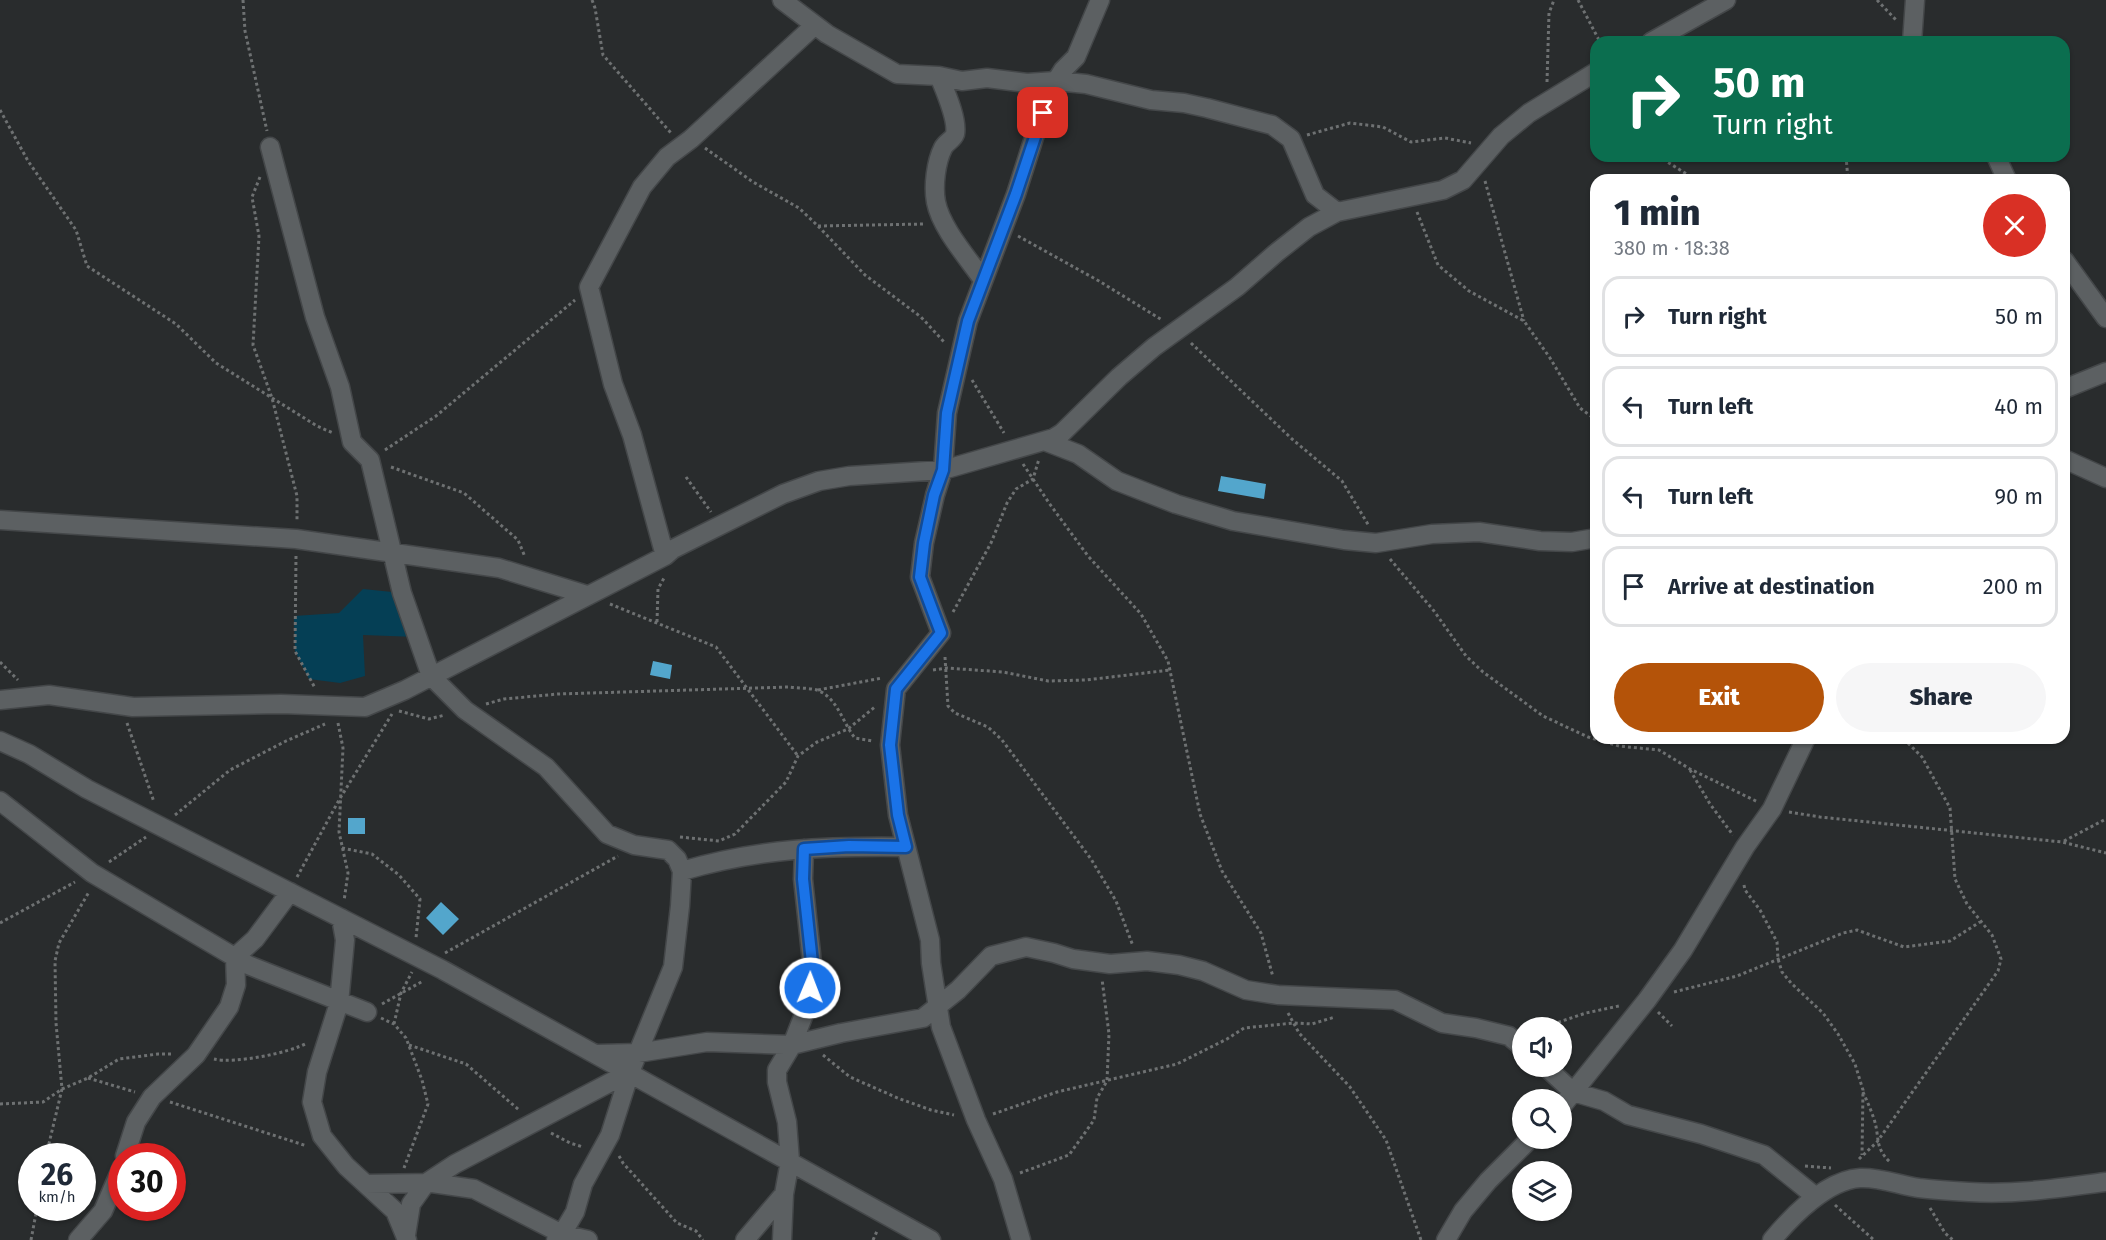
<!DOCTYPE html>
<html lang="en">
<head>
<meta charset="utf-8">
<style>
	body { margin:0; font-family:"Fira Sans",sans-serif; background:#f6f6f7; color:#1f2937; height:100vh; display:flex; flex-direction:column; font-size:22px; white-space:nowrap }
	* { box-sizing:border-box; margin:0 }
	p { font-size:20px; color:#747a83 }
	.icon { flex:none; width:33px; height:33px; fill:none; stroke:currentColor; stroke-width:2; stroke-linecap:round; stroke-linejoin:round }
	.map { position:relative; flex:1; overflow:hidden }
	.details { position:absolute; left:1590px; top:174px; width:480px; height:570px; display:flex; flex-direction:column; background:#fff; border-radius:18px; box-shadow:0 2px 4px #0004 }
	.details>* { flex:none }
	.banner { position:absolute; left:1590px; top:36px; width:480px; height:126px; border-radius:18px; box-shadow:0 2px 4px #0004; background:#0b6e4f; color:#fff; overflow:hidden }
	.controls { position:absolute; left:1512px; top:1017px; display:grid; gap:12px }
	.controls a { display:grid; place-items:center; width:60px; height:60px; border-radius:50%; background:#fff; box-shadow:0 2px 4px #0004; font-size:30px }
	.speed { position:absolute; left:18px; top:1143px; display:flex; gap:12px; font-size:30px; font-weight:700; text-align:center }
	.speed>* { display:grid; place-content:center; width:78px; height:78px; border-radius:50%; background:#fff; box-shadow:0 2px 4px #0004; line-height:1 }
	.speed small { font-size:15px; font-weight:400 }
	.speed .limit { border:9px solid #d22; background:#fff; color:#111 }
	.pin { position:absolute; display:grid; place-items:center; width:51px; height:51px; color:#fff; margin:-26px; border-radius:12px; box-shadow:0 3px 9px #0006 }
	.me { position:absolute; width:66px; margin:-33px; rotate:1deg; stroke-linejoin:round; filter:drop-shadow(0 0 4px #0008) }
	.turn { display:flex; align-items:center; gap:21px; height:126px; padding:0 24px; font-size:27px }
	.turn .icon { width:78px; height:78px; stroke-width:2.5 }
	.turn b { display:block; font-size:42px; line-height:51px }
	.round { display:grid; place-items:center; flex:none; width:63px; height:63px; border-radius:32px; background:#f6f6f7 }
	.head { display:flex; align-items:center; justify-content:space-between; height:102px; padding:0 24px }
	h1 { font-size:36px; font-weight:800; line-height:45px }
	.primary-button { display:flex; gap:12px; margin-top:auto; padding:12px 24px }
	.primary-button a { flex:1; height:69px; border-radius:36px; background:#b45309; color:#fff; font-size:24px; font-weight:800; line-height:69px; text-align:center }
	.primary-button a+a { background:#f6f6f7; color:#1f2937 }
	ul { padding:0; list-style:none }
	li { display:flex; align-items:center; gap:18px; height:81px; margin:0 12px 9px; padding:0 12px; border:3px solid #e0e1e3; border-radius:18px }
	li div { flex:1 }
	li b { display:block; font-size:22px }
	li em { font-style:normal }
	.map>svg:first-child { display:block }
	.green { fill:#053f55 }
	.building { fill:#53a6cc }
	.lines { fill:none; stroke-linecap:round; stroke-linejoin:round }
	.street-casing { stroke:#444749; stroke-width:21 }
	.path { stroke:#6e7172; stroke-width:3; stroke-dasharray:3 3; stroke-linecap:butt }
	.street { stroke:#5c6062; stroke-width:18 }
	.route-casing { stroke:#114b97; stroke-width:15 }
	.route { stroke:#1a73e8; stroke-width:10 }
</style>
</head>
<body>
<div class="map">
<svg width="2106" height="1240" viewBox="0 0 2106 1240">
	<rect width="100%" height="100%" fill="#292c2d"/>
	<path class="green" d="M363 589 402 593 417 637 363 635 365 676 340 683 309 679 295 651 294 616 339 613Z"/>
	<path class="building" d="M1221 476 1266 484 1264 499 1218 491Z
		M653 661 672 665 670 679 650 675Z
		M348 818H365V834H348Z
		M441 902 459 919 443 935 426 918Z"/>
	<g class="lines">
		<g class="street-casing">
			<path id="street" d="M782 0 827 34 897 74 939 76 962 81 987 78 1027 83 1056 81 1086 84 1151 100 1184 103 1207 108 1272 125 1291 139 1315 195 1337 212
				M1651 42 1726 0
				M1912 42 1915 0
				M939 76C945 91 958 119 955 134 953 140 946 142 943 148 936 162 933 186 936 202 941 228 968 258 983 280
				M1056 81 1063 70 1076 57 1100 0
				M270 147 315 317 340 387 352 442 370 460 402 593 431 676 465 710 546 767 607 834 634 845 668 850 677 859 682 871 680 906 673 967 630 1072 610 1135 583 1184 575 1212 562 1234 556 1240
				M1996 156 2007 180
				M2064 260 2106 318
				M2064 389 2106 372
				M1047 442 1078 454 1117 481 1176 504 1233 521 1344 540 1376 543 1432 534 1479 532 1540 541 1572 542 1596 538
				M2064 459 2106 478
				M0 520 296 539 499 568 587 595
				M665 556 632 435 613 384 589 287 642 187 667 157 691 139 815 25
				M0 700 49 695 133 707 281 704 365 707 405 690 665 556 673 549 783 494 819 481 849 476 943 470 1054 438 1062 433 1119 377 1154 347 1237 287 1276 253 1309 227 1337 212 1443 190 1463 180 1501 136 1529 113 1596 72
				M0 741 29 754 87 789 443 970 931 1240
				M0 801 92 873 248 965 367 1012
				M682 871C760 848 826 846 906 847
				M341 918 345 940 339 1003 317 1072 312 1102 322 1136 346 1166 395 1211 407 1240
				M598 1054 638 1053 707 1042 792 1045 841 1033 923 1018 958 990 991 956 1026 947 1054 953 1073 959 1110 964 1147 961 1179 965 1203 971 1246 990 1278 995 1395 1000 1442 1023 1476 1028 1509 1036 1522 1047
				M1545 1066 1573 1092 1604 1101 1628 1115 1701 1134 1764 1155 1816 1197
				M1562 1106 1647 1000 1683 950 1745 847 1772 809 1806 738
				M125 1156 136 1122 152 1097 196 1055 229 1007 236 985 235 957 255 939 290 892
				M366 1184 432 1183 474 1189 562 1234 588 1240
				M406 1235 411 1204 426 1183 455 1164 630 1072
				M78 1240 103 1211 122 1167
				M745 1240 784 1194
				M782 1240 784 1194 790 1161 787 1122 777 1082V1070L792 1045 808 1004 813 972 803 879 804 849
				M1021 1240 1003 1179 976 1120 941 1027 931 963 930 940 898 815 890 745 896 689 941 633 920 577 924 543 935 495 943 470 947 413 968 321 1016 194 1052 81
				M1446 1240 1463 1211 1488 1181 1531 1138
				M1772 1240C1792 1216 1827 1180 1860 1178 1880 1177 1899 1185 1919 1188 1935 1190 1952 1191 1969 1192 2015 1195 2061 1188 2106 1182"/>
		</g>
		<path class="path" d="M243 0 245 31 267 131
			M592 0 595 8 603 55 671 133
			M1578 0 1600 42
			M1877 0 1896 20
			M1547 82 1549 13 1554 0
			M0 110 28 161 76 230 87 266 176 324 216 363 317 426 333 433
			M1307 135 1350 123 1383 127 1411 142 1445 138 1471 143
			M705 148 753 182 799 208 818 226 865 275 921 317 945 343
			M1658 156 1696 180
			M1846 156 1848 180
			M260 177 252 197 259 236 253 345 272 398 297 496V522
			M1485 181 1524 321
			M1417 212 1438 265 1469 291 1524 321 1550 358 1580 408 1596 420
			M818 226 924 224
			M1018 236 1099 281 1162 320
			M1191 343 1292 439 1342 481 1369 526
			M972 380 1004 433
			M385 450 436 416 575 300
			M1023 464 1049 503 1088 556 1141 614 1168 661 1200 814 1222 871 1261 933 1273 977
			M391 467 464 493 518 540 525 557
			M686 477 711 512
			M296 556 295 651 315 688
			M1390 559 1434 611 1466 656 1483 672 1543 716 1588 737 1619 746 1659 750 1690 769 1758 802
			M610 604 716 647 798 756
			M953 612 991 543 1007 503 1016 489 1033 479 1039 459
			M657 622 658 589 664 578
			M945 657 948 706 955 713 988 727 1002 740 1091 859 1116 901 1133 946
			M0 662 18 680
			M933 670 947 668 1003 672 1048 681 1086 680 1170 670
			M818 690 882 678
			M486 704 504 699 558 694 789 687C797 688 809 688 817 690 838 698 842 722 855 738L873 741
			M399 711 429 719 445 715
			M127 723 154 802
			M338 723 343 748 339 832 348 873 344 901
			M1690 770 1710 804 1733 835
			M1789 812 1820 817 2062 842 2106 853
			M175 815 230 770 286 741 325 724
			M680 837 719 841 735 834 786 782 798 756 817 742 848 729 876 706
			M2064 841 2106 819
			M342 848 372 854 399 875 420 899 416 938
			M109 862 146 837
			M297 877 339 800 392 714
			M1744 885 1745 890 1760 910 1777 942 1778 959 1782 972 1791 983 1823 1013 1838 1034 1855 1064 1863 1090 1862 1155
			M0 923 75 882
			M445 953 618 856
			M1674 992 1737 976 1843 933 1857 930 1904 947 1950 941 1980 922
			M382 1004 423 981
			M1658 1012 1672 1026
			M1288 1013 1299 1033 1350 1087 1386 1140 1421 1240
			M381 1018 394 1024 406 1038 422 1080 428 1104 404 1168
			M394 1024 401 993 412 972
			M1541 1028 1586 1013 1619 1006
			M409 1045 466 1064 519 1110
			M823 1055 850 1077 900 1099 931 1110 954 1115
			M214 1059C234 1064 289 1053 307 1043
			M88 1078 135 1092
			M1863 1092C1867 1101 1871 1110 1874 1119 1880 1137 1874 1147 1890 1162
			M170 1102 307 1146
			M0 1104 43 1102 62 1089 88 1078 119 1059 158 1054H172
			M993 1114 1057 1092 1177 1064 1227 1039 1244 1028 1294 1023 1312 1024 1335 1017
			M551 1133 570 1143 583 1147
			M46 1156 62 1089 56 1023 55 961 59 943 89 892
			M619 1156 623 1163 677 1223 696 1231 703 1240
			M1859 1159 1877 1142 1998 971 2001 959 1992 935 1967 904 1955 879 1950 808 1922 757 1903 738
			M1805 1166 1831 1168
			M1020 1173 1069 1155 1094 1120 1097 1098 1107 1081 1109 1034 1102 979
			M1835 1205 1874 1240
			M1930 1208 1945 1233 1953 1240
			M31 1240 37 1208
			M873 1240 877 1231"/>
		<use href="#street" class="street"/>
	</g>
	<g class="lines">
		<g class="route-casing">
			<path id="route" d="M810 988 813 972 803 879 804 849 849 846 906 847 898 815 890 745 896 689 941 633 920 577 924 543 934 495 943 470 947 413 968 321 1016 194 1043 113"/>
		</g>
		<use href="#route" class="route"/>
	</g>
</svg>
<div class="controls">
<a><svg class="icon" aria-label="sound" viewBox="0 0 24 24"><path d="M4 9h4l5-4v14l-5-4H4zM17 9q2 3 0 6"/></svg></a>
<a><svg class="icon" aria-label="search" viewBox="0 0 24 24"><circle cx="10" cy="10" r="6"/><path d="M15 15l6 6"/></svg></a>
<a><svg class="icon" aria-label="layers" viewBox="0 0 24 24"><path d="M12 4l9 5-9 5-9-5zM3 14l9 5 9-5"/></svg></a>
</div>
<div class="speed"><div>26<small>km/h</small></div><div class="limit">30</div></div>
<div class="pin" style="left:1043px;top:113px;background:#d93025"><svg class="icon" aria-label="arrive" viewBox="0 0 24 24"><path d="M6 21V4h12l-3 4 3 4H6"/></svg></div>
<svg class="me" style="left:810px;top:988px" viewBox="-20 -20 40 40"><circle r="17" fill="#1a73e8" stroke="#fff" stroke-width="3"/><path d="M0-11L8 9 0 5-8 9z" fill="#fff"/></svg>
<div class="banner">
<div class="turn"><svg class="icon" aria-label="right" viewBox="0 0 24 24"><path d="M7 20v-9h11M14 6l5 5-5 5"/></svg><div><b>50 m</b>Turn right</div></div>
</div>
<section class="details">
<div class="head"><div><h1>1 min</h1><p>380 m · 18:38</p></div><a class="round" style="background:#d93025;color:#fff"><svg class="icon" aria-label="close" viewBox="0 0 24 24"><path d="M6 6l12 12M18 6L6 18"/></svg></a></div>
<ul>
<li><svg class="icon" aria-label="right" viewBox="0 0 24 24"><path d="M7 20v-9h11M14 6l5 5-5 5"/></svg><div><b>Turn right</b></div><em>50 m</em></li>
<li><svg class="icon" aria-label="left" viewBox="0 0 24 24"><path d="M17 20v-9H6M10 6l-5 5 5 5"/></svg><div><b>Turn left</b></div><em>40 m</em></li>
<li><svg class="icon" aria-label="left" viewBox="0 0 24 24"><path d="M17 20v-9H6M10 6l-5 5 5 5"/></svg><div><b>Turn left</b></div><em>90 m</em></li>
<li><svg class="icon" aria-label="arrive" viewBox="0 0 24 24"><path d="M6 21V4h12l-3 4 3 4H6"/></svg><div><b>Arrive at destination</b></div><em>200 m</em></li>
</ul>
<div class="primary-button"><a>Exit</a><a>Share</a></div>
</section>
</div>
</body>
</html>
